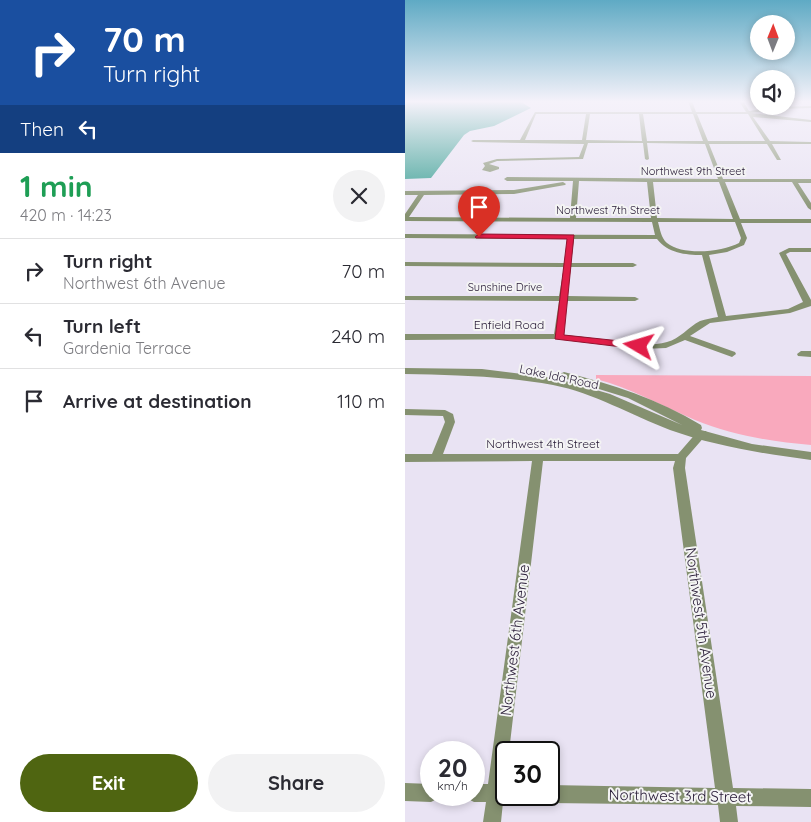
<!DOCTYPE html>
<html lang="en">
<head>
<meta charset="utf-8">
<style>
	body { margin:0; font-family:Quicksand,sans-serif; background:#f2f2f3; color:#2b2b33; height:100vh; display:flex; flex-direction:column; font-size:19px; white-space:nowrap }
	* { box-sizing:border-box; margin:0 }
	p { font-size:16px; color:#7c7c81 }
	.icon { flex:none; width:28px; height:28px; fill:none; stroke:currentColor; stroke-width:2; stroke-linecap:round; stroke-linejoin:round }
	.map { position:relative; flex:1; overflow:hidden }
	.details { display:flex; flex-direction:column; background:#fff; width:405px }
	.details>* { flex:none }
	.top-card { background:#1a4fa0; color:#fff; overflow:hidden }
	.needle { width:32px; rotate:1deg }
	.fabs { position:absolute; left:345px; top:15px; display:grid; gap:10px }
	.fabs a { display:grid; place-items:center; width:45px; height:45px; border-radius:50%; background:#fff; box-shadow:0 2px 8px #0003; font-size:25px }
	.speed { position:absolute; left:15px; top:741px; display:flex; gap:10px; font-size:25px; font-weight:700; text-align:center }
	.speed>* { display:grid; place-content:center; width:65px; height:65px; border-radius:50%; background:#fff; box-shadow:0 2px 8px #0003; line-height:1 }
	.speed small { font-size:12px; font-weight:400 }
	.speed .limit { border:2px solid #111; border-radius:8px; background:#fff; color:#111 }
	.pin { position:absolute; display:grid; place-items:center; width:42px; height:42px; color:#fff; margin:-51px -21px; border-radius:50% 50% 50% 0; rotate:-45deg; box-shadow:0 0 5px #0007 }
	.pin .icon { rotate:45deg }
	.me { position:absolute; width:55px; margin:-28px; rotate:277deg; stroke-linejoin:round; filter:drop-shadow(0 0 4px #0008) }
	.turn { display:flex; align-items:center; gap:18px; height:105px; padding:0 20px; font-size:22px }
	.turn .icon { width:65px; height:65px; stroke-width:2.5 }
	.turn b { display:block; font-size:35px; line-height:42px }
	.then { display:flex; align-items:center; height:48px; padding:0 20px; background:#0003; gap:10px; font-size:19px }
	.round { display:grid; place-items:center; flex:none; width:52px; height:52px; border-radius:26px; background:#f2f2f3 }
	.overview { display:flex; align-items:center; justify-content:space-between; height:85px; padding:0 20px }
	h1 { font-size:30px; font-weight:800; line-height:38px; color:#1e9e55 }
	.button { display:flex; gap:10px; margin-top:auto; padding:10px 20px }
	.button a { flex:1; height:58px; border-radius:30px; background:#4f6511; color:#fff; font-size:20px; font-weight:800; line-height:58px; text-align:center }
	.button a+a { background:#f2f2f3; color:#2b2b33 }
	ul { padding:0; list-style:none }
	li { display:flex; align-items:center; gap:15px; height:65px; padding:0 20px; border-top:1px solid #e1e1e2 }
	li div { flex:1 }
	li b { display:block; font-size:19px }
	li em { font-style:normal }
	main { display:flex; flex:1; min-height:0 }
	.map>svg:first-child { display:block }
	.green { fill:#f9a9bd }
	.water { fill:#329c8f }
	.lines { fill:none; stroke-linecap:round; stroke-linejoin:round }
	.minor { fill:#859170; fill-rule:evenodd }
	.tertiary { fill:#859170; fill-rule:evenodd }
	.route { fill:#e11d48; stroke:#92132f }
	.labels { text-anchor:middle; stroke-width:4; stroke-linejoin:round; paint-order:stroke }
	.far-street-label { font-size:11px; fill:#241733; stroke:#f4f4f4 }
	.street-label { font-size:12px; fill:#241733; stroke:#f4f4f4 }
	.near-street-label { font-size:15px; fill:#241733; stroke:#f4f4f4 }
</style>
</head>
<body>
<main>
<section class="details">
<div class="top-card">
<div class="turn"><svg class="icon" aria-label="right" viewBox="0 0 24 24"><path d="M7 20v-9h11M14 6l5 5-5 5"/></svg><div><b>70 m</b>Turn right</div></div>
<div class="then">Then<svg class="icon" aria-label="left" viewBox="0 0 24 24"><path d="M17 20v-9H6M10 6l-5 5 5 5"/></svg></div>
</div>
<div class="overview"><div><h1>1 min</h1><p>420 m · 14:23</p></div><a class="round"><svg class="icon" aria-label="close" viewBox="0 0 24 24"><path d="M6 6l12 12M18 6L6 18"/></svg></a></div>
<ul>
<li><svg class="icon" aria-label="right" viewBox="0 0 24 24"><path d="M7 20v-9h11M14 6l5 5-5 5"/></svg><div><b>Turn right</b><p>Northwest 6th Avenue</p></div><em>70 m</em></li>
<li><svg class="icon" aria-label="left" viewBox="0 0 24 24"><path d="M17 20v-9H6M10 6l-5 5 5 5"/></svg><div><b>Turn left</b><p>Gardenia Terrace</p></div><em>240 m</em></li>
<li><svg class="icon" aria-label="arrive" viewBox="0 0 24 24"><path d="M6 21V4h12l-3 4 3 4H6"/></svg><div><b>Arrive at destination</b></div><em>110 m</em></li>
</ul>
<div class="button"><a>Exit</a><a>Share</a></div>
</section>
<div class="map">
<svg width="406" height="822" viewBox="0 0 406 822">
	<rect width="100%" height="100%" fill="#e9e3f3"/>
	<path class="green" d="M191 375 406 376V445C367 442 327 435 290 420 257 406 226 388 191 379Z"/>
	<path class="water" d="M0 101H114L126 108 89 126 65 131 59 135 26 178 0 179Z"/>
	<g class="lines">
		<path class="minor" d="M133 101H158L156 102Z
			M283 101H287L291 112H341L334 101H338L344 111 371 107 406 106V108L371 109 346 113 406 120V122L348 117 365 141 406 142V144H367L376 160H372L362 144H304L318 179H406V183H393L406 203V210L403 208 387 182H320L335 219H406V223H336L342 238 339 245 322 252 304 255 321 316 383 309 398 302 374 253 384 248H406V252H385L381 254 406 300V306L385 313 305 323 285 336 330 352 331 354 327 357 280 340 261 348 238 349 182 342 150 339 0 340V334H149L154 301 0 300V296H154L159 267 0 266V262L159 263 163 239 0 238V234L250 235 247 222 0 221V214L13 195H0V191L109 190 158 182 161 184 160 185 109 194 19 195 4 217 165 218 168 181H102L99 179 102 177 313 179 300 144 242 143 244 159 242 160 240 159 238 143H183L178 159 92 161 84 164 94 167V169L85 172 77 170 80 166 78 163 92 159 174 157 179 144 68 142 66 141 68 140H115L130 112H287ZM131 114H181L177 140H120ZM185 114H234L237 141 181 140ZM238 114H288L298 141H242ZM292 114H343L360 141H303ZM174 181 242 182 246 218H171ZM248 182H314L328 219 252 218ZM253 222H330L336 238 334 243C317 252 278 256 262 243 256 238 255 229 253 222ZM169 239H252C263 253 280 255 297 255L313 317C307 318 301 319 295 321 283 327 275 339 262 342 231 350 190 336 158 335L162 301H230L234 299 230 297 162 296 166 267H228L232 265 228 263H166Z
			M396 351H406V357L393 356 392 354Z
			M0 409 40 410 48 414 50 422 38 454H273L293 431H301L302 433 301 435 281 458 280 468 328 788 406 789V807L331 806 333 822H315L313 805 144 803 138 800 136 795H144V785L310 788 268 468 270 461H138L104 752H101V795H109L107 799 98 802 96 822H78L81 802H69L63 799 61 795H69V784H83L127 461 0 462V454H27L40 422 38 416 0 415Z
			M0 783 26 784V795H34L32 799 26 802 0 801Z"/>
		<path class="tertiary" d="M0 368 77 369 150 378 205 394 277 425 223 398 155 377 153 375 159 372C207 384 253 399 296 425L297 428 296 430 347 444 406 452V460C359 454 310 446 265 430 226 415 189 393 148 385 99 376 50 375 0 374Z"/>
	</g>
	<linearGradient id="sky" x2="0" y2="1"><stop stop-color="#5faac4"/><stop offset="0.47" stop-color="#f5f2fa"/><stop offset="1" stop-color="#f5f2fa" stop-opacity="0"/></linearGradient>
	<rect width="406" height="216" fill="url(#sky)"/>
	<path class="route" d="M74 234 169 235 159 335 234 343 239 346 234 349 150 339 162 239 71 238 70 237Z"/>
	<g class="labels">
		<g class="far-street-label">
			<text x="288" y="175">Northwest 9th Street</text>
			<text x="203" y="214">Northwest 7th Street</text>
			<text x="100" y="291">Sunshine Drive</text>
		</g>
		<g class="street-label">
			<text x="104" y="329">Enfield Road</text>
			<text transform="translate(154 377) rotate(12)" y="4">Lake Ida Road</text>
			<text x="138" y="448">Northwest 4th Street</text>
		</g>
		<g class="near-street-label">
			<text transform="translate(296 623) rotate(82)" y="5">Northwest 5th Avenue</text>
			<text transform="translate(110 640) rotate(-83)" y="5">Northwest 6th Avenue</text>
			<text transform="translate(275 796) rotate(1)" y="5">Northwest 3rd Street</text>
		</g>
	</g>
</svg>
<div class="fabs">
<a><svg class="needle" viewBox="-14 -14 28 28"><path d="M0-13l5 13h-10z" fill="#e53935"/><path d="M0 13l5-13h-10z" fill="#7c7c81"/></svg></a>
<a><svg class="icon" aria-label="sound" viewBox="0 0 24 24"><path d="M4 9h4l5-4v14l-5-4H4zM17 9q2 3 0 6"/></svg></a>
</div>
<div class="speed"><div>20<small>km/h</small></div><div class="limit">30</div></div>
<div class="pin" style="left:74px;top:237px;background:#d93025"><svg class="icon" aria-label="arrive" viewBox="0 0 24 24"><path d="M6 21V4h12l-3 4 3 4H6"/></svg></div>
<svg class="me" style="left:234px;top:346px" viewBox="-20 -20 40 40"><path d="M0-17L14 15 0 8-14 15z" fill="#e11d48" stroke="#fff" stroke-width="4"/></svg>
</div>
</main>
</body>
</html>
